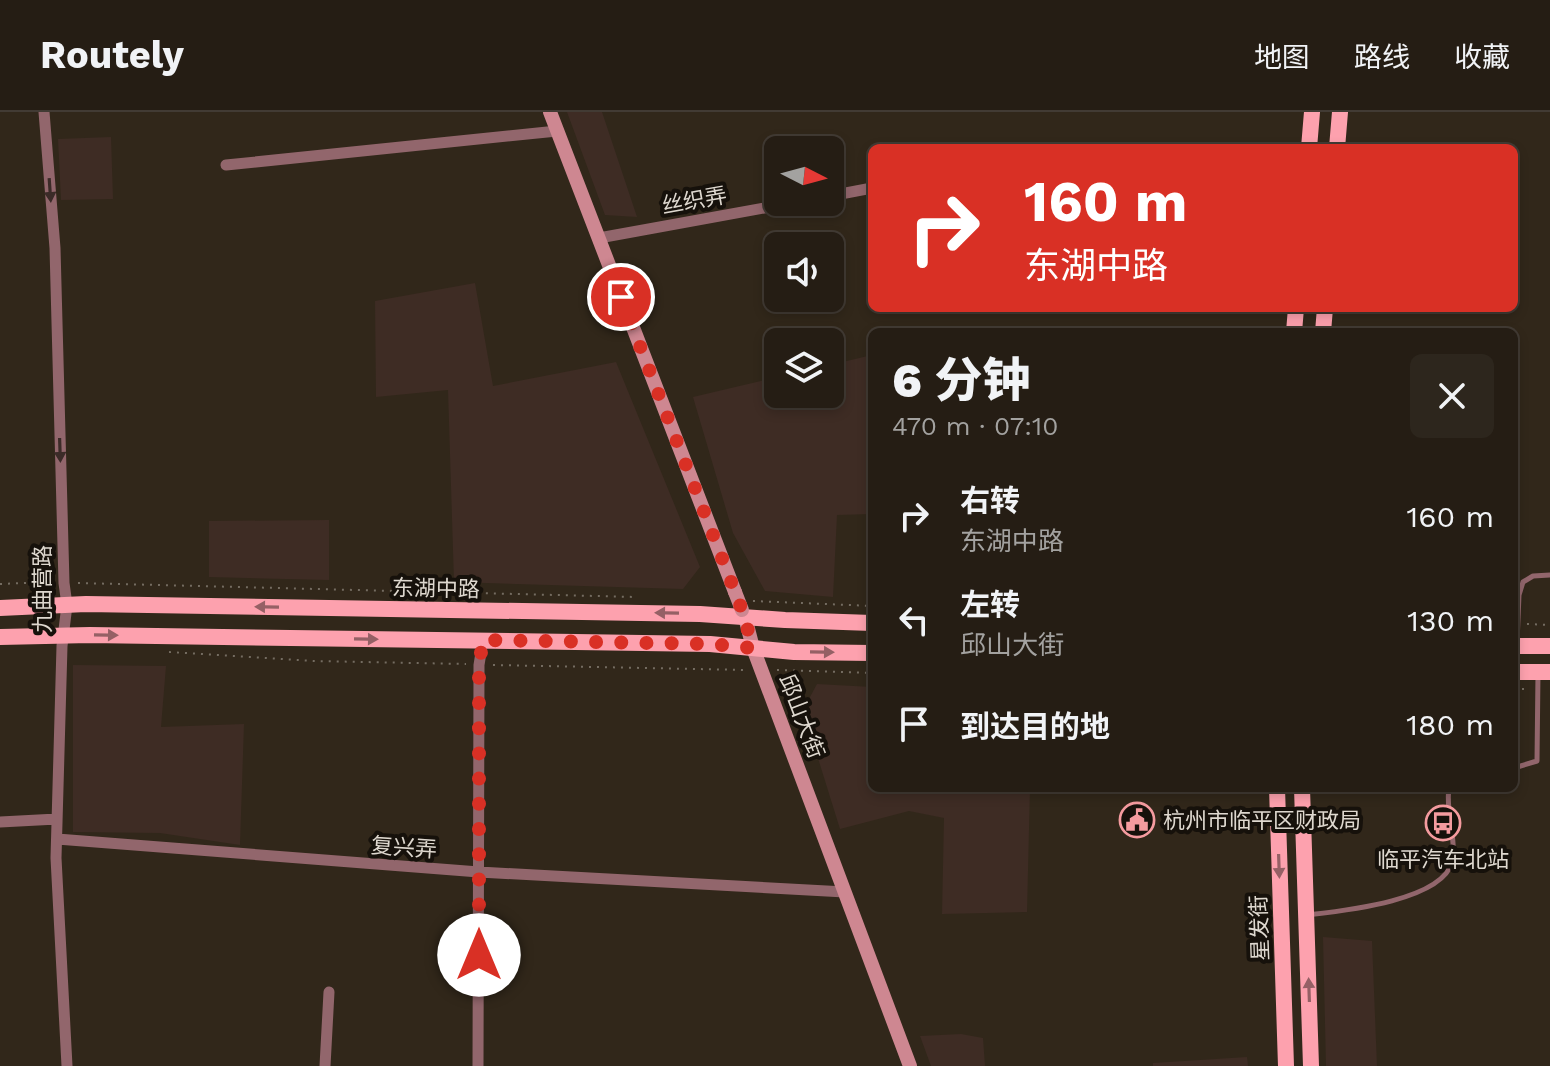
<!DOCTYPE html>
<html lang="zh">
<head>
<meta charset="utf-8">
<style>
	body { margin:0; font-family:"Work Sans","Noto Sans SC",sans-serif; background:#2d261d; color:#f1f3f6; height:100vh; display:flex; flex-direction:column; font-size:30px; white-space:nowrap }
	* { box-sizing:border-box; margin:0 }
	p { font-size:26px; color:#a3a2a0 }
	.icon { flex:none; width:44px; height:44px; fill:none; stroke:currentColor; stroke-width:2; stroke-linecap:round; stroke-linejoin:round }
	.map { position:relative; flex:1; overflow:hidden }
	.side { position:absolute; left:868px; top:216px; width:650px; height:464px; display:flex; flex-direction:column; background:#251d14; border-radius:12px; box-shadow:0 4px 12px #0003,0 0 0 2px #423b34 }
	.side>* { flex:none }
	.top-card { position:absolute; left:868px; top:32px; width:650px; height:168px; border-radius:12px; box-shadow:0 4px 12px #0003,0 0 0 2px #423b34; background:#d93025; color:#fff; overflow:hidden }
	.needle { width:52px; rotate:96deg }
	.tools { position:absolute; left:764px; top:24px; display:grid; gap:16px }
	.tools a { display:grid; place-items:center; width:80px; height:80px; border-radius:12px; background:#251d14; box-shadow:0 4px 12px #0003,0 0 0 2px #423b34; font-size:40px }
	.pin { position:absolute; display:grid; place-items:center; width:68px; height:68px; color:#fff; margin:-34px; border:4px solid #fff; border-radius:50%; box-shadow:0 2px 8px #0007 }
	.me { position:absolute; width:88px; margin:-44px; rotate:0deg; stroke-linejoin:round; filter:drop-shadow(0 0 6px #0008) }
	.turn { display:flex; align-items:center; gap:28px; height:168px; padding:0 24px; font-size:36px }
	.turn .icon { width:104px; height:104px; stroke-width:2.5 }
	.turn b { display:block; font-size:56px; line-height:68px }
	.round { display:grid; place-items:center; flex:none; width:84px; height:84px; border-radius:12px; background:#2d261d }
	.overview { display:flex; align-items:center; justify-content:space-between; height:136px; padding:0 24px }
	h1 { font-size:48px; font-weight:800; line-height:60px }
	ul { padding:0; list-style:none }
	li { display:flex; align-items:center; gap:24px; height:104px; padding:0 24px }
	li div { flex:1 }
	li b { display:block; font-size:30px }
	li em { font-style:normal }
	header { display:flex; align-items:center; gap:48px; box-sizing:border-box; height:112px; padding:0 40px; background:#251d14; border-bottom:2px solid #423b34 }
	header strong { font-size:38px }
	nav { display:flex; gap:44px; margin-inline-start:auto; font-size:28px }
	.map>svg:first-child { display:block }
	.commercial { fill:#3e2c24 }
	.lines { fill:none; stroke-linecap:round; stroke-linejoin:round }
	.path { stroke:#746c61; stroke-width:2; stroke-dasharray:2 6; stroke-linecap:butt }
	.lane { stroke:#92666c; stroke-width:5 }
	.street { stroke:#92666c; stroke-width:11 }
	.secondary { stroke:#ce8791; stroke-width:14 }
	.primary { stroke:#fda1ae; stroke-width:16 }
	.secondary-bridge { stroke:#ce8791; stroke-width:14 }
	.oneway { fill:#3b2b28 }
	.oneway2 { fill:#956065 }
	.route { stroke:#d93025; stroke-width:14; stroke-dasharray:0 25.2 }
	.labels { text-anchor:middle; stroke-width:8; stroke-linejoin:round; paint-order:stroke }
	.street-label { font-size:22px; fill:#ded8cf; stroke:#16110b }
	.poi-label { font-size:22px; fill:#ded8cf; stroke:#16110b; text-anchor:start }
</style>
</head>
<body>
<header>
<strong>Routely</strong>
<nav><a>地图</a><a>路线</a><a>收藏</a></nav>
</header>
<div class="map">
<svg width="1550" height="954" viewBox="0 0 1550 954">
	<rect width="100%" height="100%" fill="#31271a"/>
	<path class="commercial" d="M567 0H602L637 105 605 103Z
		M111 25 113 87 61 88 58 27Z
		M475 171 493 274 616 250 700 455 683 477 454 470 448 278 376 285 375 189Z
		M872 243V402L837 403 833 485 765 479 733 421 693 285 778 265V282H830V253Z
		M329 408V468L209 465V409Z
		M73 553 166 554 161 615 244 612 240 733 160 721 73 720Z
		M817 572 872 575V676H1030L1027 800 942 802 944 706 909 699 840 717 803 598Z
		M1323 825 1372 829 1377 954H1326Z
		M961 922 983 926 985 954H931L920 924Z
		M1247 945 1248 954H1153V951Z"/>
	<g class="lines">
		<path class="path" d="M78 471 635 485
			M0 472 51 470
			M753 489 872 494
			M1527 512 1550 513
			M169 540 313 549 466 552
			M493 553 746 558
			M777 558 872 561
			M1514 577H1529"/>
		<path class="lane" d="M1517 531 1519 483 1523 470 1533 464 1550 463
			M1514 656 1537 649 1538 561
			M1307 803C1342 799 1442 789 1452 750 1457 728 1445 698 1449 676"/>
		<path class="street" d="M44 0 55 136 64 471 67 493 62 534 56 746 67 954
			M226 53 557 19
			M830 84 872 76
			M599 126 797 90
			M0 710 57 707
			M57 727 479 760 845 780
			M325 954 329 880
			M478 954 479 553 483 528"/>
		<path class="secondary" d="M550 0 735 480
			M745 505 753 536 910 954"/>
		<path class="primary" d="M1309 36 1312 0
			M1337 36 1340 0
			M1294 220 1296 196
			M1323 220 1325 196
			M0 496 86 492 700 502 785 508 872 511
			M0 525 90 523 710 532 794 540 872 541
			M1514 534H1550
			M1514 560H1550
			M1277 676 1286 954
			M1302 676 1311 954"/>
		<path class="secondary-bridge" d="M735 480 742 498"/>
	</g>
	<defs><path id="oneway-solid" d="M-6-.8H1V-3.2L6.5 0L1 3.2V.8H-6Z" transform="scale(2)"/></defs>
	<g class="oneway">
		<use href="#oneway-solid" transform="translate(50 78) rotate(86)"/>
		<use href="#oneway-solid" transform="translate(60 338) rotate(88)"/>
	</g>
	<g class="oneway2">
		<use href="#oneway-solid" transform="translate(267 495) rotate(-179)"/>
		<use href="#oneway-solid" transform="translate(667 501) rotate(-179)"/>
		<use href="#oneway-solid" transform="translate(106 523) rotate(1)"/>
		<use href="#oneway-solid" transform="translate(366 527) rotate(1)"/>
		<use href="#oneway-solid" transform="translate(822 540) rotate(1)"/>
		<use href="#oneway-solid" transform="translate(1279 754) rotate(88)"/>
		<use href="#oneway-solid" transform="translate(1309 878) rotate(-92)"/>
	</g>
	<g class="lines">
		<path class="route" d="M479 843V553L483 528 710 532 753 536 742 498 621 185"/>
	</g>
	<defs>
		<g id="civic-ring" transform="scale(1.8)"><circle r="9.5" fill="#16110b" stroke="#f49b9f" stroke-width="1.5"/><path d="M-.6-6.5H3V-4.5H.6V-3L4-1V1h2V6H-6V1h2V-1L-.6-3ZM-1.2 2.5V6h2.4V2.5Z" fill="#f49b9f"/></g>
		<g id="bus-ring" transform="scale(1.8)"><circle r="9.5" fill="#16110b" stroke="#f49b9f" stroke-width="1.5"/><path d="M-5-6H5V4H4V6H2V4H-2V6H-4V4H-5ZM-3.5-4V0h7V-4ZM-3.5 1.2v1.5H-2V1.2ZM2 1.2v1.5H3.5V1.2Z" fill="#f49b9f"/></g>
	</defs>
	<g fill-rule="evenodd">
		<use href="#civic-ring" x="1137" y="708"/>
		<use href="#bus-ring" x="1443" y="711"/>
	</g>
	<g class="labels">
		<g class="street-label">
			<text transform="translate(694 88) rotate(-10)" y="8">丝织弄</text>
			<text transform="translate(436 476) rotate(1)" y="8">东湖中路</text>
			<text transform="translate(42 477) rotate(-90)" y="8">九曲营路</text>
			<text transform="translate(802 604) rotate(69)" y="8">邱山大街</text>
			<text transform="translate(404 735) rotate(4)" y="8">复兴弄</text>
			<text transform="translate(1259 816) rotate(-92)" y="8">星发街</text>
		</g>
		<g class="poi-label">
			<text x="1163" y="716">杭州市临平区财政局</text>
			<text x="1443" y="755" text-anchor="middle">临平汽车北站</text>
		</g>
	</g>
</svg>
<div class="tools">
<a><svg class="needle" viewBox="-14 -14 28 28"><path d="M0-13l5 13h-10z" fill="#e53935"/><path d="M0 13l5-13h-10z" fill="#a3a2a0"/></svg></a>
<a><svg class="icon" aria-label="sound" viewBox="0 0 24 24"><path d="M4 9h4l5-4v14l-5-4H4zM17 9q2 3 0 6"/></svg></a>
<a><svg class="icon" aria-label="layers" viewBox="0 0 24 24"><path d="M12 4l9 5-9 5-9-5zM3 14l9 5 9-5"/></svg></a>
</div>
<div class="pin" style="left:621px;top:185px;background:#d93025"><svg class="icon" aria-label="arrive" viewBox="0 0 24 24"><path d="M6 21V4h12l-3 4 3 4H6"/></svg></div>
<svg class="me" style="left:479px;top:843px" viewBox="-20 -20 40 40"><circle r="19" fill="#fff"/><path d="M0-13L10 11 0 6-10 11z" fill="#d93025"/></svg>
<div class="top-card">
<div class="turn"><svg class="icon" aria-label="right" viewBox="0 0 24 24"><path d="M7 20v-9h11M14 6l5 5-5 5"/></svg><div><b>160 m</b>东湖中路</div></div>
</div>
<section class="side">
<div class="overview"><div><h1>6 分钟</h1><p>470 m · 07:10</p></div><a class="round"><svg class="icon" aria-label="close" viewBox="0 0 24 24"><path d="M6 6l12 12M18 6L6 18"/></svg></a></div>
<ul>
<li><svg class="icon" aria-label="right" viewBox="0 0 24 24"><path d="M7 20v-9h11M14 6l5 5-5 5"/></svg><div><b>右转</b><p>东湖中路</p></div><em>160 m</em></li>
<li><svg class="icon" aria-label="left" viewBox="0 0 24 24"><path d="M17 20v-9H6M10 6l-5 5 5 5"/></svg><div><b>左转</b><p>邱山大街</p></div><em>130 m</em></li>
<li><svg class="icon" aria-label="arrive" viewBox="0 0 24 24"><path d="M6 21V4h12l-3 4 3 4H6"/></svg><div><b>到达目的地</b></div><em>180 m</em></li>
</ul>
</section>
</div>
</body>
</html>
